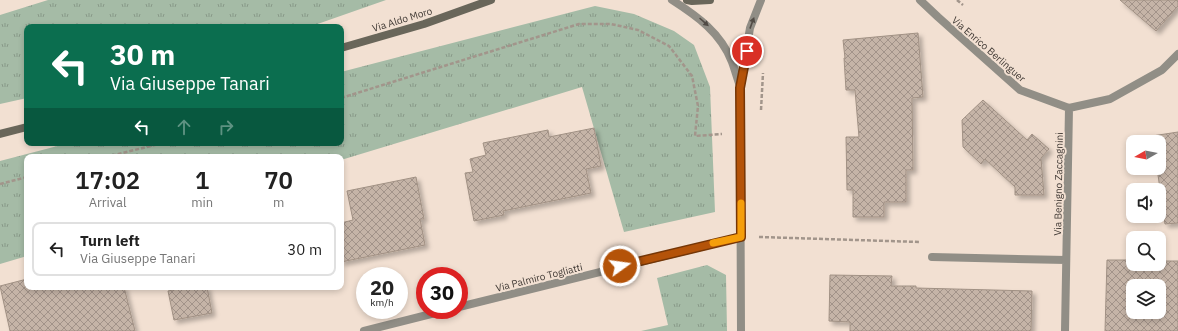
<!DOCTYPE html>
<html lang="en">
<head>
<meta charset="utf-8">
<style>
	body { margin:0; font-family:"IBM Plex Sans",sans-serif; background:#f2f2f2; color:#222; height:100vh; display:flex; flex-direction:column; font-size:15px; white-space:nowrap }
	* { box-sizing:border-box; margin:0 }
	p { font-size:13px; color:#767676 }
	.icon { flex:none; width:22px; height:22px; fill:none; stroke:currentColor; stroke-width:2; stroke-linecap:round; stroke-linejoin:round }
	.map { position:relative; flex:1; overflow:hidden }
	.panel { position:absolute; left:24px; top:154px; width:320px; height:136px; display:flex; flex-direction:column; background:#fff; border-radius:8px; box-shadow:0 2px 6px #0003 }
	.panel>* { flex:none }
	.banner { position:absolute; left:24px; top:24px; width:320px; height:122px; border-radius:8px; box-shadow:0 2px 6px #0003; background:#0b6e4f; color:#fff; overflow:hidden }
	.needle { width:26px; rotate:261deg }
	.buttons { position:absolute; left:1126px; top:135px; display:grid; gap:8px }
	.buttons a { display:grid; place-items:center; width:40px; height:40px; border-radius:8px; background:#fff; box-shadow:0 2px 6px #0003; font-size:20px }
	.speed { position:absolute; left:356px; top:267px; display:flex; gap:8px; font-size:20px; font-weight:700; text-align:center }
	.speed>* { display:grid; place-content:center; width:52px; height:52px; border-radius:50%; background:#fff; box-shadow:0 2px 6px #0003; line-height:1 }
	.speed small { font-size:10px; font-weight:400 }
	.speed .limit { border:6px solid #d22; background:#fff; color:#111 }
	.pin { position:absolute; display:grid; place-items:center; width:34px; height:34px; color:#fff; margin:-17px; border:2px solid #fff; border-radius:50%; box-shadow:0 1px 4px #0007 }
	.me { position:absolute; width:44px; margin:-22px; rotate:76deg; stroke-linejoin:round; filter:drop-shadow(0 0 3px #0008) }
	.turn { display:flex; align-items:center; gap:14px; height:84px; padding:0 20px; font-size:18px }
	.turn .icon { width:52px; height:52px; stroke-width:2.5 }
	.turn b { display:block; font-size:28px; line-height:34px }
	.lanes { display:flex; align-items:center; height:38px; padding:0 20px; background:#0003; justify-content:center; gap:20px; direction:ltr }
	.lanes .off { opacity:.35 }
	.eta { display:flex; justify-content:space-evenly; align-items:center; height:68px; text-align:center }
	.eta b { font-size:24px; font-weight:600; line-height:28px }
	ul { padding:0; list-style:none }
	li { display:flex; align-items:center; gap:12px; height:54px; margin:0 8px 6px; padding:0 12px; border:2px solid #e0e0e0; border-radius:8px }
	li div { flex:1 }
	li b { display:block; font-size:15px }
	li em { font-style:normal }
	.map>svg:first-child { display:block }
	.park { fill:url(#park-tufts) }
	.building { fill:url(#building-cross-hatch); stroke:#a19184; fill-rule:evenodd; filter:url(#shadow) }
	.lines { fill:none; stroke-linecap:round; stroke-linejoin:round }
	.path { stroke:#a2958b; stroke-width:2.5; stroke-dasharray:4 2; stroke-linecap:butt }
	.minor { stroke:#918e86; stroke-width:8 }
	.tertiary { stroke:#918e86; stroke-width:8 }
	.secondary { stroke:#69665a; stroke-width:8 }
	.oneway { fill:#514b45 }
	.route-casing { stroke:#753606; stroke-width:10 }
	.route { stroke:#b45309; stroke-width:7 }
	.slow { stroke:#f59e0b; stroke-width:7 }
	.labels { text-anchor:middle; stroke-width:4; stroke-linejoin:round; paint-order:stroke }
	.street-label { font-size:10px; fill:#413a35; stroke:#f2e0d2 }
</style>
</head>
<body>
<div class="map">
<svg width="1178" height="331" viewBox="0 0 1178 331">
	<defs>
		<pattern id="park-tufts" width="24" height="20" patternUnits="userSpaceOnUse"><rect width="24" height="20" fill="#a5bba6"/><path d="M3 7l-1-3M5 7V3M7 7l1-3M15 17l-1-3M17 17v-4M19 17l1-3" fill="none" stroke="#898"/></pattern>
		<pattern id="building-cross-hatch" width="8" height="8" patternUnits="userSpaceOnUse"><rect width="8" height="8" fill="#c5b4a7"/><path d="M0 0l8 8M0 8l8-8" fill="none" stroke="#a29389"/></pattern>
		<filter id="shadow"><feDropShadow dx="3.5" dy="3.5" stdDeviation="2" flood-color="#0004"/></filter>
	</defs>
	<rect width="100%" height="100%" fill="#f2e0d2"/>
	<path class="park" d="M48 0H386L309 27H27V98L0 104V15Z
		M595 6 634 14 674 31 694 45 710 87 715 212 624 232 582 87 341 160V157H27V256L0 264V161L69 143H341V72Z
		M707 265 726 275 727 331H641L668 325 657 278Z"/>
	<path class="building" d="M1120 0H1178V6L1156 31Z
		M918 33 923 97 912 98 913 170H906V202H884V217H853V190H847L846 137H859L855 90H846L844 58H845L843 40Z
		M983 100 1027 140 1032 134 1049 149 1041 158 1044 195H1015V187L985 159 981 164 963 147 962 120Z
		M594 128 601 166 586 169 591 193 503 211 504 215 474 221 465 173 473 172 470 159 486 155 483 143 548 130 549 137Z
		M1178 132V223L1165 224 1157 168H1159V142H1153L1152 136Z
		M416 177 424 219H420L425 245 341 262V223L353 220 347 191Z
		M1107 260H1133V264H1159V261H1178V331H1105ZM1133 286H1159V312H1133Z
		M830 275 892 276 891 286H916V288L1032 291 1031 331H850V322L829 321Z
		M27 279V287H124L135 331H10L0 286Z
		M188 287H207L212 313 174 320 168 291Z"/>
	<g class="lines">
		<path class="path" d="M957 0 963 5
			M341 98 579 24H611L638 30 669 46 692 76 698 106 695 136 722 134
			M761 110 763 73
			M106 157 163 143
			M0 184 27 177
			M759 237 920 242"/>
		<path class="minor" d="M920 0 938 17 1020 90 1069 108 1110 99 1162 70 1178 54
			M932 257 1066 260
			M459 307 741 237
			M364 331 447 310
			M1065 331 1069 108"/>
		<path class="tertiary" d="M672 0C697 16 721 33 732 62 735 70 737 78 740 86
			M741 331 740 88 750 28 761 0"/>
		<path class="secondary" d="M687 0 692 1 710 0
			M341 48 424 24 491 0
			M0 134 27 127"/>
	</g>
	<defs><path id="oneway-solid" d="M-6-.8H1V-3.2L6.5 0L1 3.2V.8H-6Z"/></defs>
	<g class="oneway">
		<use href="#oneway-solid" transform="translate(704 22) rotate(42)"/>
		<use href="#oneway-solid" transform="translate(752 23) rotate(-70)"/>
	</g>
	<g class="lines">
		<g class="route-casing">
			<path id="route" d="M620 266 741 237 740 88 747 51"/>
		</g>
		<use href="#route" class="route"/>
		<path class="slow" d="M713 243 741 237V203"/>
	</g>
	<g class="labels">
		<g class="street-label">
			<text transform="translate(402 19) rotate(-17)" y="4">Via Aldo Moro</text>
			<text transform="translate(989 49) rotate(41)" y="4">Via Enrico Berlinguer</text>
			<text transform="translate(1058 184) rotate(-89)" y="4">Via Benigno Zaccagnini</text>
			<text transform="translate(539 277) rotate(-14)" y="4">Via Palmiro Togliatti</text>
		</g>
	</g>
</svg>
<div class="buttons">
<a><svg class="needle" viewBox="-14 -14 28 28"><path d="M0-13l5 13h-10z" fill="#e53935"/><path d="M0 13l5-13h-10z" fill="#767676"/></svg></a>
<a><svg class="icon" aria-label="sound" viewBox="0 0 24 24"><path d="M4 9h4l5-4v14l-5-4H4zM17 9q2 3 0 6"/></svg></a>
<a><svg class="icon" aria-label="search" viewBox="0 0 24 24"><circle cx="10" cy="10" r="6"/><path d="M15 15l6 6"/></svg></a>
<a><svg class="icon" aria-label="layers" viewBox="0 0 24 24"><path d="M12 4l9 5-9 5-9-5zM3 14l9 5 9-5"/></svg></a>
</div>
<div class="speed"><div>20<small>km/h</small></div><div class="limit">30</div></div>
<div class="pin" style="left:747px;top:51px;background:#d93025"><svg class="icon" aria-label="arrive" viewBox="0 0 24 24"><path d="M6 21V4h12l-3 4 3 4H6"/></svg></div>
<svg class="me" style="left:620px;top:266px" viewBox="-20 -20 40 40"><circle r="17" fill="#b45309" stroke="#fff" stroke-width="3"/><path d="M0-11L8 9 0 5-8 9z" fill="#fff"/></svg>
<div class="banner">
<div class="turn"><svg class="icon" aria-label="left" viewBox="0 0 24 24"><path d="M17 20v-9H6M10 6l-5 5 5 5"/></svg><div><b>30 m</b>Via Giuseppe Tanari</div></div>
<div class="lanes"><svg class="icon" aria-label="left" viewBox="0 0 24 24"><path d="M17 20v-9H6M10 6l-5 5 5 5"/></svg><svg class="icon off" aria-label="ahead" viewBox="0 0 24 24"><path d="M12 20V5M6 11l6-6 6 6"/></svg><svg class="icon off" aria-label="right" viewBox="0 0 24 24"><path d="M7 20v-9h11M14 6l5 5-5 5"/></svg></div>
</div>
<section class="panel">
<div class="eta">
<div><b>17:02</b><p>Arrival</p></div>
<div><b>1</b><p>min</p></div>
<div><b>70</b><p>m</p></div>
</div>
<ul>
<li><svg class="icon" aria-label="left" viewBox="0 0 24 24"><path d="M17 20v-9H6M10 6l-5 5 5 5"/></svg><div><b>Turn left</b><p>Via Giuseppe Tanari</p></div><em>30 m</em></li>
</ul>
</section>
</div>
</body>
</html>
